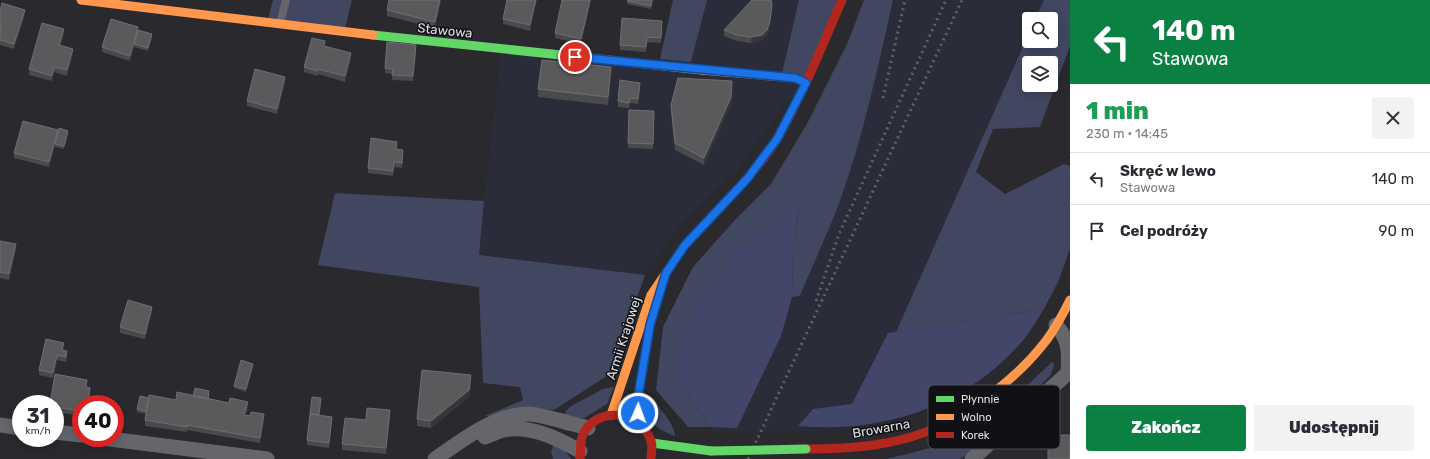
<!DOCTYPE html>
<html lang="pl">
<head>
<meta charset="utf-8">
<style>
	body { margin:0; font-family:Rubik,sans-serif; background:#f2f2f3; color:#2b2b33; height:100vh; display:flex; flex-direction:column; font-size:15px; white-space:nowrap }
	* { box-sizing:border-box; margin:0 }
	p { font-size:13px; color:#7c7c81 }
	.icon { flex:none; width:22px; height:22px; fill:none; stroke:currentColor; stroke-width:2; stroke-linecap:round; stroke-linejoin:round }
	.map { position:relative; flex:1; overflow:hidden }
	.sheet { display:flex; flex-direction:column; background:#fff; width:360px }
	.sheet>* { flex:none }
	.top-card { background:#0b8043; color:#fff; overflow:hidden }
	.buttons { position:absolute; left:1022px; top:12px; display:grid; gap:8px }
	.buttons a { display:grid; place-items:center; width:36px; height:36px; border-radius:4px; background:#fff; box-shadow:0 2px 10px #0003; font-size:20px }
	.speed { position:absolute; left:12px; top:395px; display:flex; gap:8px; font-size:20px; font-weight:700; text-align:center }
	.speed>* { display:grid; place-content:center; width:52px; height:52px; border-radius:50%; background:#fff; box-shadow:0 2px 10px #0003; line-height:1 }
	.speed small { font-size:10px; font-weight:400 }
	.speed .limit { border:6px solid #d22; background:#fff; color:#111 }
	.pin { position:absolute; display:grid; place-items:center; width:34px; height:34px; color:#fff; margin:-17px; border:2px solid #fff; border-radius:50%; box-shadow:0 1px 4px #0007 }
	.me { position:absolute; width:44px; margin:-22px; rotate:2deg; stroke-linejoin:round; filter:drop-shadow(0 0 3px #0008) }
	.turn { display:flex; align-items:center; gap:14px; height:84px; padding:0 16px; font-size:18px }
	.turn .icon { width:52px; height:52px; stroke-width:2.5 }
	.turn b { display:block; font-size:28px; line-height:34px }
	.round { display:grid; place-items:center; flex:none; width:42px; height:42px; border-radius:4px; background:#f2f2f3 }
	.headline { display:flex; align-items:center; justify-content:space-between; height:68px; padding:0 16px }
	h1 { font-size:24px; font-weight:800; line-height:30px; color:#1e9e55 }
	.button { display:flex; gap:8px; margin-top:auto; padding:8px 16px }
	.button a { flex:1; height:46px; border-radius:4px; background:#0b8043; color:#fff; font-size:16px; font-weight:800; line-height:46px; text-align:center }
	.button a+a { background:#f2f2f3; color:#2b2b33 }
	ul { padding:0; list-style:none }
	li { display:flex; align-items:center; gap:12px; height:52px; padding:0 16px; border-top:1px solid #e1e1e2 }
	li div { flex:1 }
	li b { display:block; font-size:15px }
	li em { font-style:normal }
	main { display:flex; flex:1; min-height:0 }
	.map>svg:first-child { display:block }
	.built { fill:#2a2c39 }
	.green { fill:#424761; fill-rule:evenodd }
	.forest { fill:#42476a }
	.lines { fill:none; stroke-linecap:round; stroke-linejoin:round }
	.lane { stroke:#64666c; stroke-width:8 }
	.street { stroke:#64666c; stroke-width:15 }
	.fast { stroke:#63d668; stroke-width:9 }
	.slow { stroke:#ff974d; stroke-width:9 }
	.jam { stroke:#b3261e; stroke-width:9 }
	.rail { stroke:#616267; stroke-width:3; stroke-dasharray:2 4; stroke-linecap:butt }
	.fast-bridge { stroke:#63d668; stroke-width:9 }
	.wall { fill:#4a4a4c }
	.shaded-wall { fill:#363639 }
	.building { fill:#5a5a5c; stroke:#6f6f72 }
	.route-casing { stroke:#114b97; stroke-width:10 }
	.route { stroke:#1a73e8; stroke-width:7 }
	.labels { text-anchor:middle; stroke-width:3; stroke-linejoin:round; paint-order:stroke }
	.street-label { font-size:13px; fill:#dfe0e6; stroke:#111115 }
	.key { fill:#111115; stroke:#4f4f54; stroke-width:1 }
	.key-label { font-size:11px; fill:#dfe0e6 }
</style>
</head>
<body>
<main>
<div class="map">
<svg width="1070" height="459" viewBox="0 0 1070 459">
	<rect width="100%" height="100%" fill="#29292e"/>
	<path class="built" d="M707 0H799L782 73 691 62Z
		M876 0H1044L1035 19H1029V33L896 332 858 413H814L806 431 711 432 724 402Z
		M501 49 806 83 780 111 736 171 679 226 645 275 479 255 484 201Z"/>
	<path class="green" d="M273 0H352L344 32 267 23Z
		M673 0H707L691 62 660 59Z
		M799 0H842L806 83 782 73Z
		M864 0H893C878 66 864 134 841 198 829 231 813 264 800 296L792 297 793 249 799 206 675 377 712 427H688L656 390 663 327 693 267 734 221 771 184 808 122 848 42Z
		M1044 0H1070V46L1040 127 993 129 976 172 1005 194 1064 164 1070 166V248L1059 280 1044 309 896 332 1029 33V41H1051V19H1035ZM1029 63H1051V85H1029Z
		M335 193 484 201 479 255 645 275 610 374 554 410 526 407 498 416H485L523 400 520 387 483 383 479 287 318 265Z
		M1053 361 1054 367 1050 376 969 453 960 459H887L934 447 980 425 1017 395Z
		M614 387 607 404 584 418 578 419 564 416 566 411 571 406 603 389Z
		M646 395C655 400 676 426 675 436 650 427 649 420 646 395Z
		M554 443 565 450 571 459H553L551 452Z"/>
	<path class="forest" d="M799 205 793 249 792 297 781 336 737 428 712 427 675 377 686 322 741 249Z
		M1044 309C1036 321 1029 334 1020 344 964 407 881 434 798 426L813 409 852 404 888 333Z"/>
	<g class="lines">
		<path class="lane" d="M280 23 286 0"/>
		<path class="street" d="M0 425 21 428
			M55 432 81 435
			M485 437C490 435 495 433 499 431 527 423 557 438 580 451
			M102 438 267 459
			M435 459C461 441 495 414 528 414 538 414 548 418 558 420 568 423 578 425 588 428
			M972 459 1068 373C1069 352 1070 341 1056 325"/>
		<path class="fast" d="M373 35 702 70
			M639 422 637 403 648 338
			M652 443 711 451"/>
		<path class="slow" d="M81 0 373 35
			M702 70 795 78 806 83
			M611 415 651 295 685 245 724 204
			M940 426C974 410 1017 377 1041 347 1053 333 1062 316 1070 300"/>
		<path class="jam" d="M724 204C742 184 764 161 778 138 803 94 822 46 842 0
			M806 449C851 449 898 446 940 426
			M580 459C581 452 580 444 582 437 594 405 641 410 651 441 653 446 651 453 651 459"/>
		<path class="rail" d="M883 98 905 0
			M816 301 839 234 946 0
			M748 459 962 0"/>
		<path class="fast-bridge" d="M711 451 806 449"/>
	</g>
	<path class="wall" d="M441 0 435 28 387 16V10Z
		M536 0 530 31 503 24V19Z
		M591 0 581 44 555 38V33Z
		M628 0H653L651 9 627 4Z
		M772 9 770 26 767 35 762 40 751 43 737 41 724 36V30Z
		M0 11 25 15 14 49 0 45Z
		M662 26 661 43 647 42 646 52 620 50V45Z
		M138 30 152 37 148 51 134 47 130 61 102 52V47Z
		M64 34 61 45 73 54 67 76 54 72 52 81 29 75V69Z
		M325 46 351 58 345 82 318 74 317 76 304 72V67Z
		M416 50 413 81 392 80V74L385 73V68Z
		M611 75 608 105 538 97V89Z
		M285 82 277 114 247 106V101Z
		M640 88 638 104 630 103 629 108 618 107V101Z
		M732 88 731 104 704 165 675 150 671 112V105Z
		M629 110 654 111 653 149 628 148Z
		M58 133H68L64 149 55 147 49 167 14 158V153Z
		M397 147 396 149 403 155 402 168 394 167 393 176 368 173V168Z
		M0 241 16 249 9 280 0 278Z
		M152 312 145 339 120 333V327Z
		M64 348 63 350 67 356 66 362 57 360 53 378 39 375V370Z
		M253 366 246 392 234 388V386Z
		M471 383 469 397 431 428 417 426V419Z
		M87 385 86 387 90 393 81 404V416L55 412V404Z
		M209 393 208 399 248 408 246 416 264 420 260 443 187 430V432L145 426V420L146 414 137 412V409L149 398 176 400 193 396Z
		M321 400 319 415 332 422 329 448 307 445V440Z
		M390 415 386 454 342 450V444L366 420Z"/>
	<path class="shaded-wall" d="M440 0H441V2L435 28V22Z
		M536 0V2L530 31V25Z
		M590 0H591L581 44V39Z
		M772 4 770 26 767 35 762 40 751 43V37Z
		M25 10V15L14 49V44Z
		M138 27V32L134 44V47L130 61V56Z
		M64 29V34L59 50V45Z
		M152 34V37L148 51V48Z
		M416 45V50L413 81V76Z
		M73 49V54L67 76V70Z
		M351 53V58L345 82V76Z
		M54 67V72L52 81V76Z
		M611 67V75L608 105V97Z
		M285 77V82L277 114V109Z
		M732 81 731 104 704 165V158Z
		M640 83V88L638 104V99Z
		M58 130V135L55 144V147L49 167V162Z
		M68 131V133L64 149V146Z
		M16 244V249L9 280V274Z
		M152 307V312L145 339V334Z
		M57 355V360L53 378V373Z
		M253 364V366L246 392V389Z
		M471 375V383L469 397 431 428V421Z
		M90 388V393L89 404H88Z
		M248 402V408L244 421V415Z
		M390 410V415L386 454V448Z
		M264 414V420L260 443V438Z
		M332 417V422L329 448V443Z"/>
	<path class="building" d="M389 0H440L435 22 387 10Z
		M507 0H536L530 25 503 19Z
		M562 0H590L581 39 555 33Z
		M628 0H652L651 6 627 1Z
		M752 0H771L772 4 770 21 767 30 762 35 751 37 737 35 724 30Z
		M2 3 25 10 14 44 0 40V32L1 28H0V11Z
		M622 18 662 21 661 38 647 37 646 47 620 45Z
		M111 19 138 27 130 56 102 47Z
		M42 23 64 29 59 45 73 49 67 70 54 67 52 76 29 69Z
		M138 30 152 34 148 48 134 44Z
		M312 38 325 41 324 46 351 53 345 76 318 69 317 71 304 67Z
		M387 42 416 45 413 76 392 75 393 69 385 68Z
		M542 60 611 67 608 97 538 89Z
		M255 69 285 77 277 109 247 101Z
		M678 78 732 81 731 97 704 158 675 143 671 105Z
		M620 80 640 83 638 99 630 98 629 103 618 101Z
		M629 110 654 111 653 144 628 143Z
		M23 121 58 130 49 162 14 153Z
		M59 128 68 131 64 146 55 144Z
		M371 138 397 142 396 149 403 150 402 163 394 162 393 171 368 168Z
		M0 241 16 244 9 274 0 272Z
		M128 300 152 307 145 334 120 327Z
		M46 339 64 343 62 350 67 351 66 357 57 355 53 373 39 370Z
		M241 360 253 364 246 389 234 386Z
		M422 370 471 375 469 390 431 421 417 419Z
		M55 374 87 380 86 387 90 388 88 404H81V411L55 407V404H50Z
		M195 388 209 391 208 399 193 396Z
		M177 392 229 403 230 398 248 402 244 415 250 416 251 412 264 414 260 438 187 425V427L145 420 149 395 176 400Z
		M140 396 149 398 146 411 137 409Z
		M312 397 321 398 319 415 310 414Z
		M367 408 390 410 386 448 342 444 345 418 366 420Z
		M310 414 332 417 329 443 307 440Z
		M1061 435H1070V459H1048V443L1061 444Z"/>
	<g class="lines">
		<g class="route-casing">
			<path id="route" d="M575 57 795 78 806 83 777 139 747 179 685 245 666 273 650 325 637 403 638 413"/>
		</g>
		<use href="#route" class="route"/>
	</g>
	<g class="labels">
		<g class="street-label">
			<text transform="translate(445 30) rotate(6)" y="5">Stawowa</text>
			<text transform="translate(623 338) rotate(-72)" y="5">Armii Krajowej</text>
			<text transform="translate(881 428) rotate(-10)" y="5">Browarna</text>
		</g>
	</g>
	<rect x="928" y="385" width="132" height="64" rx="6" class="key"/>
	<rect x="936" y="396" width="18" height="6" fill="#63d668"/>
	<rect x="936" y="414" width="18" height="6" fill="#ff974d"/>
	<rect x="936" y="432" width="18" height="6" fill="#b3261e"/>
	<g class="key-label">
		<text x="961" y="403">Płynnie</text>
		<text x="961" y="421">Wolno</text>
		<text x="961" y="439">Korek</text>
	</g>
</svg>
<div class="buttons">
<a><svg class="icon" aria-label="search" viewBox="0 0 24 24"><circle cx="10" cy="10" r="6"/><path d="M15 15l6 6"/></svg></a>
<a><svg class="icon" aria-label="layers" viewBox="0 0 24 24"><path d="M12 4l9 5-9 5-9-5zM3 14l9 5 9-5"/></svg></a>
</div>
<div class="speed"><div>31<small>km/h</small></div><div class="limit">40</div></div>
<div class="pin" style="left:575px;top:57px;background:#d93025"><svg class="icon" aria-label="arrive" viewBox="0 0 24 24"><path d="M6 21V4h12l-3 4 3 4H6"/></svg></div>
<svg class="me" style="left:638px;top:413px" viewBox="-20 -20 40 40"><circle r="17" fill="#1a73e8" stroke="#fff" stroke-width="3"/><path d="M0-11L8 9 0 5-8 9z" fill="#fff"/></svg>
</div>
<section class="sheet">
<div class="top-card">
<div class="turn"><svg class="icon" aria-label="left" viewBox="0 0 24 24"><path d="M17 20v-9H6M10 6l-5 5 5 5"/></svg><div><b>140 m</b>Stawowa</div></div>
</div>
<div class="headline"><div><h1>1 min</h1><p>230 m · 14:45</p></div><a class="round"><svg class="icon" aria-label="close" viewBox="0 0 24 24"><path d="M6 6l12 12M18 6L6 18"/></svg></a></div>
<ul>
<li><svg class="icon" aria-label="left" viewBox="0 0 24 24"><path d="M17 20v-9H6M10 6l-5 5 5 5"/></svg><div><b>Skręć w lewo</b><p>Stawowa</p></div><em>140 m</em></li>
<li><svg class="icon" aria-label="arrive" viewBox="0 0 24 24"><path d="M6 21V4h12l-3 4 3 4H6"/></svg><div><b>Cel podróży</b></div><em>90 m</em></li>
</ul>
<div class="button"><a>Zakończ</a><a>Udostępnij</a></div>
</section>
</main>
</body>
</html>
